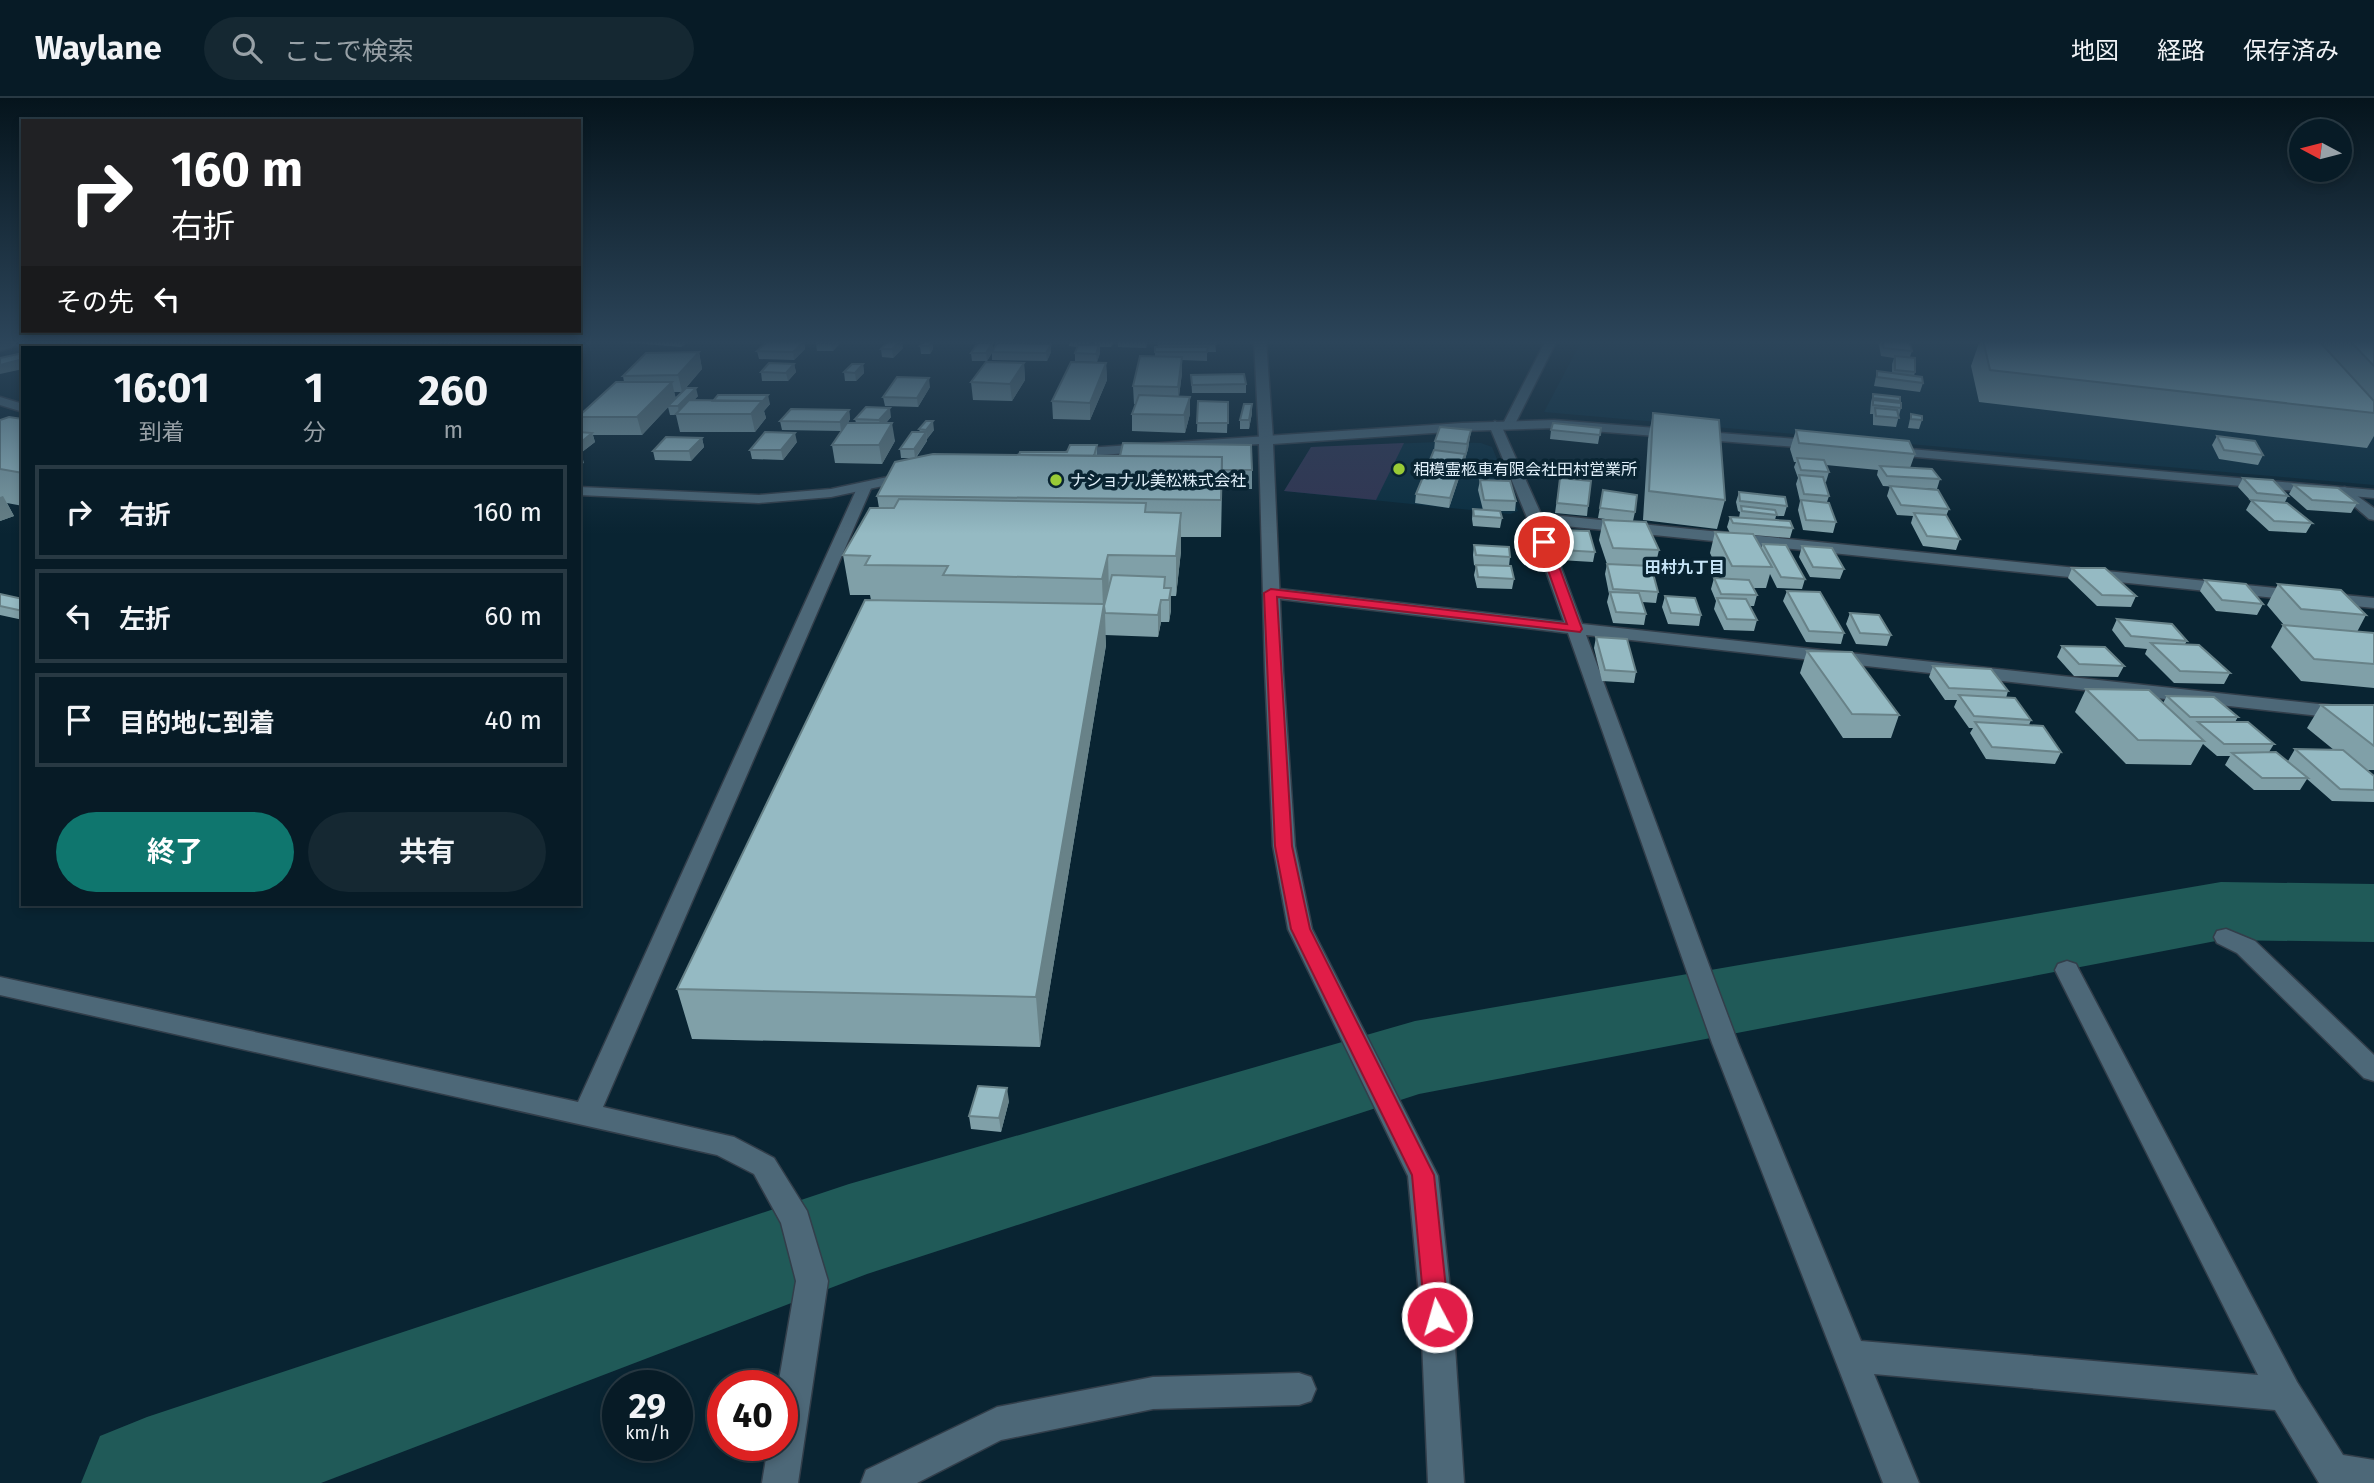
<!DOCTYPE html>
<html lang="ja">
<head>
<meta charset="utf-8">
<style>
	body { margin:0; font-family:"Fira Sans","Noto Sans JP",sans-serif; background:#152832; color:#f1f3f6; height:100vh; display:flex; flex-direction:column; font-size:26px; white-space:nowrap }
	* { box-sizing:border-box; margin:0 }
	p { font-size:23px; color:#98a1a7 }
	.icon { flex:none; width:38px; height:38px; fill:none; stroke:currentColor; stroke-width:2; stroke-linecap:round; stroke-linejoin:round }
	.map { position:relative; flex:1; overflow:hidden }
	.side { position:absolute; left:21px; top:248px; width:560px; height:560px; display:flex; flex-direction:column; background:#071b26; border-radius:0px; box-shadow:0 4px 10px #0003,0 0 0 2px #283943 }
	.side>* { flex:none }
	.top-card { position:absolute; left:21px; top:21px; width:560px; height:214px; border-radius:0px; box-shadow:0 4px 10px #0003,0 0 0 2px #283943; background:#202124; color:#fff; overflow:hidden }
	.needle { width:46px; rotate:277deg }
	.fabs { position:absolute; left:2289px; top:21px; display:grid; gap:14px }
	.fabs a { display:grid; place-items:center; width:63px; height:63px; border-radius:50%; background:#071b26; box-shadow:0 4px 10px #0003,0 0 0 2px #283943; font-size:35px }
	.speed { position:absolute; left:602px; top:1272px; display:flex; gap:14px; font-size:35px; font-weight:700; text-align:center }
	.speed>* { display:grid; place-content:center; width:91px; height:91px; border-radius:50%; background:#071b26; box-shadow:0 4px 10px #0003,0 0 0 2px #283943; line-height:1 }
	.speed small { font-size:18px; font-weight:400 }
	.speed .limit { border:10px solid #d22; background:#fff; color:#111 }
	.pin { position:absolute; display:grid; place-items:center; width:60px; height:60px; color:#fff; margin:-30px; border:4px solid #fff; border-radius:50%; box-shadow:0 2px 7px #0007 }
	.me { position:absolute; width:77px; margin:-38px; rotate:354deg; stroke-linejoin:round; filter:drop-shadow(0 0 5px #0008) }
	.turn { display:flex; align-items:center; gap:24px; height:147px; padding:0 35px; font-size:32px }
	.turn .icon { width:91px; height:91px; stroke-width:2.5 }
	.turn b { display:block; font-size:49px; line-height:60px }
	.then { display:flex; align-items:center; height:66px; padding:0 35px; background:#0003; gap:14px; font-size:26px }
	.eta { display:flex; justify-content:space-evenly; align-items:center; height:119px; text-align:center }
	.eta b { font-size:42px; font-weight:700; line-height:49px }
	.action { display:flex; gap:14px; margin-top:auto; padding:14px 35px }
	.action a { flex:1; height:80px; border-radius:42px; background:#0f766e; color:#fff; font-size:28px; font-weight:700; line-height:80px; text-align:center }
	.action a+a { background:#152832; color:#f1f3f6 }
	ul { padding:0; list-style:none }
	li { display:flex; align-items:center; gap:21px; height:94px; margin:0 14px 10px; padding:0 21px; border:4px solid #283943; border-radius:0px }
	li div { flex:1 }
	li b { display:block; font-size:26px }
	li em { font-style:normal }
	header { display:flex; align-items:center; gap:42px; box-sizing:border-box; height:98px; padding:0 35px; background:#071b26; border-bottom:2px solid #283943 }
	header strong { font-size:33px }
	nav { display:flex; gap:38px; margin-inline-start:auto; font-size:24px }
	.search { width:490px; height:63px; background:#152832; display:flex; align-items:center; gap:18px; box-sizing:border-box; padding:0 24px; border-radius:38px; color:#98a1a7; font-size:26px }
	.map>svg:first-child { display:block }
	.built { fill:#0a2e40 }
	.green { fill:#323553 }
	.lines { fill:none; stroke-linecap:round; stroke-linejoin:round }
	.river { fill:#205a58; fill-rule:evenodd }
	.minor-casing { stroke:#323e4a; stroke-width:3 }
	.tertiary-casing { stroke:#323e4a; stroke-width:3 }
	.minor { fill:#4d6878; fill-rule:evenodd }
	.tertiary { fill:#4d6878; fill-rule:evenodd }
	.wall { fill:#80a0a8; fill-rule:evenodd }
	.shaded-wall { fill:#688288 }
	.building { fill:#95bac3; stroke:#688288; stroke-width:2 }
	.route { fill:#e11d48; stroke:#92132f; stroke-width:2 }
	.poi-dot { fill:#99cb36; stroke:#092432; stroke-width:2.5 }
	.labels { text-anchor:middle; stroke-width:7; stroke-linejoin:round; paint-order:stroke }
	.far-poi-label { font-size:16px; fill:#e1f0fa; stroke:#092432; text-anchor:start }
	.far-neighbourhood-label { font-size:16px; font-weight:bold; fill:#c6e4f7; stroke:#092432 }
</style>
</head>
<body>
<header>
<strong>Waylane</strong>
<div class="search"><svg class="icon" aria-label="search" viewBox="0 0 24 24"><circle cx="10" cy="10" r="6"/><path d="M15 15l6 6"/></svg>ここで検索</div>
<nav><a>地図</a><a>経路</a><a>保存済み</a></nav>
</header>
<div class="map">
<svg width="2374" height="1385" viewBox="0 0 2374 1385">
	<rect width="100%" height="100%" fill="#092432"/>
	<path class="built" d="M1582 242H2374V387L1544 314Z
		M1439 344 1481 345 1492 349 1518 413 1510 416 1284 393 1311 349Z"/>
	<path class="green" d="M1404 345 1376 402 1284 393 1311 349Z"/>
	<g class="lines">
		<path class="river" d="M2221 784 2374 786V844L2221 842 1419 996 867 1176 321 1385H81L100 1338 147 1319 849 1086 1415 923Z"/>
		<g class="minor-casing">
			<path id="minor" d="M16 242H35L0 253V247Z
				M1254 242H1266L1273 341 1266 345 1259 341Z
				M1546 242H1557L1515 326 1509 330 1504 329 1503 326Z
				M0 299 23 306V314L0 307Z
				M1495 323 1501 327 1541 416 2374 500V510L1545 426 1582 526 2374 612V624L1586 537 1738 945 1861 1243 2258 1277 2055 872 2058 866 2067 863 2076 866 2079 872 2297 1284 2343 1357 2374 1362V1385H2319L2275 1312 1874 1276 1919 1385H1883L1712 945 1568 535 1271 500 1263 495 1271 490 1564 524 1528 422 1489 327Z
				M865 384 872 388 603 1009 734 1039 774 1060 807 1113 828 1183 798 1385H762L768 1348H782V1288H778L796 1183 781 1125 754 1076 717 1057 0 897V879L578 1004 858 388Z
				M2345 389 2374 410V422L2369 421 2340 396 2338 393 2340 390Z
				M2226 831 2255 843 2374 957V983L2364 980 2237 855 2217 845 2214 839 2217 833Z
				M1299 1275 1311 1279 1316 1291 1311 1303 1299 1307 1153 1311 1001 1342 917 1385H861L866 1372 997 1309 1153 1279Z"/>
		</g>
		<g class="tertiary-casing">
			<path id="tertiary" d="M345 242H362L344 250H328Z
				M1554 322 1821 343 1828 347 1821 351 1554 330 1462 333 1273 346 1283 573 1295 748 1312 831 1438 1078 1453 1219 1464 1385H1428L1421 1219 1408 1078 1288 831 1273 748 1265 573 1259 346 1071 359 1064 355 1071 351 1462 325Z
				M1888 349 2374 392V400L1883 356V350Z
				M911 374 916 375V381L831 399 759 405 579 397V389L759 397 831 391Z"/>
		</g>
		<use href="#minor" class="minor"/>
		<use href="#tertiary" class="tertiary"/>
	</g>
	<path class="wall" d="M77 242H104L88 246Z
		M118 242H145L130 246Z
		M259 242H283L273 245Z
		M598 242H691L681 249Z
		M766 242 804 243 805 251 794 262 759 261 757 253 767 245Z
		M973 242H997L996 244 974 243Z
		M1008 242H1041L1040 244H1008Z
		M1069 242H1091L1089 247H1095L1094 242H1115L1111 249H1100V255L1097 264 1075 263V255L1077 249 1069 248Z
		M1118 242H1148L1146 250 1118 249Z
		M1158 242H1215L1216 254H1207V263L1182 262V275L1179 298 1190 299V316L1185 335 1132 333V316L1136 306H1134L1133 288 1155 258V254L1158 249Z
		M1878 242H1909L1912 253 1910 259 1915 274 1914 278 1923 285 1920 294 1874 288 1877 273 1892 275V266L1894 260 1881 258Z
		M1980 242H2374V338L2367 350 1979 304 1971 268Z
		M932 243 933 251 930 256H921L920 248Z
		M816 245H840L833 253H817Z
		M992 245 993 252 1051 254 1047 263 992 262V255L987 263H972L971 255Z
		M903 250 893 260 882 259 881 251Z
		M699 254 702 271 685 291 698 298 694 302 770 306 764 313 766 320 755 334H680L676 317H670L668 309 642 337H593L595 344 582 354H579V334H582L579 324V318L624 284 623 278ZM674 294H682L676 301Z
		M1024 265 1025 282 1012 303 973 302 971 284Z
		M1106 265 1107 282 1090 322 1053 321 1052 303Z
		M794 266 796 274 788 283H762L761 274Z
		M863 266 864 275 856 283H845L844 274Z
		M1191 277 1246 286V295H1192Z
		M930 289 918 309 885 308 883 299Z
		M1873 296 1900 303V305L1901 310 1896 329 1873 327V316H1870L1871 304Z
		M1198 303 1228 304 1227 335 1197 334Z
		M849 312 850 321 848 325H856L855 321 891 319 886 325 895 343 882 366 835 365 832 347 841 333 782 332 780 323Z
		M1252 315 1249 331H1240V322Z
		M1653 315 1725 402 1717 431 1643 422 1648 341Z
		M1911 316 1922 322 1919 331 1908 330Z
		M23 321V408L7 405 14 418 0 423V322Z
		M1601 330 1598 346 1550 341 1551 332Z
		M919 331 934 332 927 341V343L916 360 1019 357 1067 354 1097 347V358L1252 372V391H1222L1221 439H1181V453L1176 498H1171V512L1169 524H1161L1158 539 1105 537 1106 547 1040 949 692 941 677 891 871 502 870 497H850L843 457 879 410 877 398 913 360H901L900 351 920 334Z
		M1471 332 1468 351 1464 365 1449 410 1415 405 1416 396 1434 353 1435 343Z
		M1796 332 1915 356 1910 370 1940 381 1937 391 1883 388 1877 377 1878 372 1826 367 1829 374 1826 384H1824L1829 398 1827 404 1836 424 1833 435 1803 432 1798 412 1800 403 1796 386 1798 380 1794 369 1796 364H1794L1790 351Z
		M2217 338 2263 357 2258 367 2219 361 2212 347Z
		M702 340 704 349 691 363 655 362 653 353Z
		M797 344 783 362 752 361 750 352Z
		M1560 380 1588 408 1587 418 1555 415Z
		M2243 380 2288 398 2285 404 2312 425 2306 435 2269 433 2246 412 2251 403 2238 389Z
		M1480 382 1516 403 1515 413H1500L1502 420 1500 430 1473 428 1472 421 1473 411 1483 412 1478 392Z
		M2294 387 2357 405 2351 415 2307 412 2289 396Z
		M1890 388 1949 411 1946 418 1960 441 1956 452 1923 448 1911 425 1913 418 1897 417 1887 398Z
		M1603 392 1635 414 1633 423 1659 452 1654 473H1652L1658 494 1656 505 1642 504 1646 516 1644 527 1613 525 1607 504 1609 496 1605 476 1607 466 1599 442 1603 422 1621 423 1598 420Z
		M1739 394 1787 408 1784 418H1776L1775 422 1793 430 1790 440 1754 437 1761 450 1763 446 1805 481 1802 491 1777 490 1770 476 1766 490H1753L1757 497 1754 508H1750L1757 522 1754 533 1724 532 1714 511 1716 503 1711 491 1714 480 1722 481 1710 455 1715 434 1730 435 1727 429 1730 419 1739 420 1740 414 1738 413 1736 404Z
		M1556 432 1595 454 1593 464 1559 462 1554 442Z
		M1474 447 1510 459 1509 468 1514 481 1512 491 1477 490 1474 477 1476 468 1474 467 1473 457Z
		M1802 448 1844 471 1840 481 1810 479 1799 459Z
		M2072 470 2136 498 2131 509 2097 508 2068 480Z
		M2205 482 2263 506 2257 517 2216 513 2200 493Z
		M2278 486 2366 517 2357 534 2374 535V590L2301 583 2271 549 2283 527H2284L2267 507Z
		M1787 493 1844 535 1841 546 1806 544 1783 503Z
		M0 496 23 501V522L0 517Z
		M1665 498 1701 517 1699 528 1668 526 1662 509Z
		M1850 515 1891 537 1887 548 1856 546 1846 526Z
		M2117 521 2187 543 2185 546 2230 575 2224 586 2174 585 2145 556 2147 551 2125 549 2112 532Z
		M1596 539 1636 574 1634 585 1602 583 1594 550Z
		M2062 548 2124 568 2118 579 2074 578 2057 559Z
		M1807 553 1899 617 1891 640H1843L1800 575Z
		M1933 568 2008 593 2006 600 2031 622 2029 627 2061 654 2055 666 1986 661 1970 635 1973 630H1969L1954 609 1957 602H1945L1929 579Z
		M2086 591 2163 605 2167 598 2238 619 2235 624 2274 646 2269 654 2288 663 2295 651 2334 652 2307 630 2321 607H2374V672H2367L2374 678V704L2332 703 2307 681 2300 692H2254L2225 667 2230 658H2217L2203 646 2191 667 2126 666 2075 614Z
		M1009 1003 1001 1034 971 1031 969 1018Z"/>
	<path class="shaded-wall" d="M86 242H104L88 246Z
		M129 242H145L130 246Z
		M271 242H283L273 245Z
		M446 242H460L463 250H431Z
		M679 242H691L681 249Z
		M834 242H840V245L833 253 831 245Z
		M901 242H902L903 250 893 260 892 251Z
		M804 243 805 251 794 262 793 254Z
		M932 243 933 251 930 256 929 248Z
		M992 245 993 253 987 263 986 255Z
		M1051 246V254L1047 263 1046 255Z
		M1099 247 1100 255 1097 264 1096 256Z
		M699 254 702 271 682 294 678 277Z
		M1182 259V275L1178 306V289Z
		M23 261V271L0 276V267Z
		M1024 265 1025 282 1012 303 1010 286Z
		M1106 265 1107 282 1090 322V305Z
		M794 266 796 274 788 283 786 275Z
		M863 266 864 275 856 283 855 275Z
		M929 280 930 289 918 309 917 300Z
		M672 284 676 301 642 337 637 319Z
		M696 290 698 298 681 316H679L678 308Z
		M768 297 770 306 764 313 766 320 755 334 751 316Z
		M1190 299V316L1185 335 1184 317Z
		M1252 306V315L1249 331V322Z
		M890 310 891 319 881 331 879 322Z
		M849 312 850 321 841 333 840 324Z
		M933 323 934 332 927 341 926 332Z
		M892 325 895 343 882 366 879 347Z
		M1471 332 1468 351 1464 365 1449 410 1450 400 1465 357 1467 346Z
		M926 334 927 343 915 360 914 351Z
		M592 335 595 344 582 354 580 345Z
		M795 335 797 344 783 362 781 352Z
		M702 340 704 349 691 363 689 353Z
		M581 355 584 365 579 367V356Z
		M3 398 14 418 0 423V399Z
		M1181 415V453L1176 498V458Z
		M1108 457 1109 496 1105 515 1106 547 1040 949 1036 899 1103 510 1102 481Z
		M1171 490V512L1169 524V502Z
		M1161 502V524L1158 539V517Z
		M1007 990 1009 1003 1001 1034 999 1020Z"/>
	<path class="building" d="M407 242H446L431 250H391Z
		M769 242H774L804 243 793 254 757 253Z
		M818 242H834L831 245H816Z
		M889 242H901L892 251H881Z
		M1158 242H1215L1216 246H1158Z
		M1882 242H1909L1912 253 1884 250Z
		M1983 242H2318L2374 303V315L1990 272Z
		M2349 242H2374V268Z
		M924 243H932L929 248H920Z
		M978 245H992L986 255H971Z
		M997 245 1051 246 1046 255 992 254Z
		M1078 247H1099L1096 256 1075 255Z
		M1155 249H1208L1207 254H1155Z
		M699 254 678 277 623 278 646 255Z
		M23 255V261L0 267V260Z
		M1140 258 1182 259 1178 289 1133 288Z
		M1895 258 1915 260V274L1895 272Z
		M986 264 1024 265 1010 286 971 284Z
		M1071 264 1106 265 1090 305 1052 303Z
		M769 265 794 266 786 275 761 274Z
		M852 266H863L855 275 844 274Z
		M1877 273 1922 279 1923 285 1877 279Z
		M1244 276 1246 286 1192 287 1191 277Z
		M897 279 929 280 917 300 883 299Z
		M616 284H672L637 319H579V318Z
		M686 290H696L678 308H668Z
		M1873 296 1900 299V303L1873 300Z
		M718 297H768L762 304V303H713Z
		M1139 297 1190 299 1184 317 1132 316Z
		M689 302 762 303 751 316H676Z
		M1873 302 1901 305V310L1873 307Z
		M1198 303 1228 304V325H1197Z
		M1244 306H1252L1249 322H1240Z
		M866 309 890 310 879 322 855 321Z
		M1875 310 1897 312 1899 320 1876 318Z
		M791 311 849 312 840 324 780 323Z
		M1653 315 1719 322 1725 402 1649 393Z
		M1911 316 1922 318V322L1911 321Z
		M9 319 23 321V375L0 371V322Z
		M926 323H933L926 332 919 331Z
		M847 325H892L879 347H832Z
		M1553 325 1601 330 1600 337 1551 332Z
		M1440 329 1471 332 1467 346 1435 343Z
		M1796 332 1909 343 1915 356 1799 345Z
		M579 334 592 335 580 345Z
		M765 334 795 335 781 352H750Z
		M912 334H926L914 351H900Z
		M2217 338 2255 343 2263 357 2224 352Z
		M666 339 702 340 689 353H653Z
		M1123 345 1251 347 1252 372H1222V359L1120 358Z
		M1070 347H1097L1094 358 1019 357 1020 354H1067Z
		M1434 352 1465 356 1450 400 1416 396Z
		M933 356 1222 359 1221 402 877 398 895 364Z
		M1797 360 1824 362 1829 374 1801 372Z
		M1880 368 1932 371 1940 381 1887 378Z
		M1799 377 1823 379 1829 398 1804 396Z
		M1560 380 1591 383 1588 408 1557 405Z
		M2243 380 2273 382 2288 398 2257 395Z
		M1480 382 1510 383 1516 403 1484 402Z
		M2294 387 2338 390 2357 405 2312 402Z
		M1890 388 1938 392 1949 411 1901 407Z
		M1603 392 1637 397 1635 414 1600 410Z
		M1739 394 1785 399 1787 408 1740 403Z
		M899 401 1146 405 1145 414 1181 415 1176 458 1108 457 1102 481 943 477 948 468 865 467 870 458 843 457 870 410H894Z
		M1801 402 1829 405 1836 424 1806 422Z
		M2251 402 2287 405 2312 425 2274 423Z
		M1741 408 1775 412 1777 417 1742 413Z
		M1473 411 1500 413 1502 420 1474 418Z
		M1914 415 1946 417 1960 441 1927 438Z
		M1730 419 1790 423 1793 430 1733 425Z
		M1603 422 1646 424 1659 452 1613 450Z
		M1556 432 1589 433 1595 454 1561 452Z
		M1715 434 1753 436 1772 469 1732 468Z
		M1763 446 1786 447 1805 481 1781 479Z
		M1474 447 1509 449 1510 459 1476 457Z
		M1802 448 1832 450 1844 471 1813 469Z
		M1607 466 1651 468 1658 494 1613 491Z
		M1476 467 1511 468 1514 481 1478 479Z
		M2072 470H2105L2136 498 2102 497Z
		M1112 477 1165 479 1164 490H1171L1169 502H1161L1158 517 1105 515 1104 508Z
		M1714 480 1749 482 1757 497 1721 496Z
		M2205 482 2246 486 2263 506 2222 502Z
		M2278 486 2341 492 2366 517 2301 511Z
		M1787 493 1820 494 1844 535 1809 533Z
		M1610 494 1639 495 1646 516 1616 514Z
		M0 496 23 501V513L0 508Z
		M1665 498 1695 500 1701 517 1671 515Z
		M1717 500 1746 501 1757 522 1727 521Z
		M865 502 1104 506 1036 899 677 891Z
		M1850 515 1879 517 1891 537 1860 535Z
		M2117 521 2172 526 2187 543 2131 538Z
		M2283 527 2374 535V566L2314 561Z
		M1596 539 1627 541 1636 574 1605 572Z
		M2151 545 2199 547 2230 575 2180 573Z
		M2062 548 2105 549 2124 568 2079 566Z
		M1807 553 1852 554 1899 617 1852 616Z
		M1933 568 1991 571 2008 593 1949 590Z
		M2086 591 2149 592 2204 643 2138 642Z
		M1959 597 2015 600 2031 622 1974 618Z
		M2167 598 2214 599 2238 619H2190Z
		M2321 607H2374V648Z
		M1975 624 2043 628 2061 654 1992 649Z
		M2198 624H2248L2274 646H2224Z
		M2295 651 2343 652 2374 678V692L2340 691Z
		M2276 654 2308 680H2262L2232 655Z
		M978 988 1007 990 999 1020 969 1018Z"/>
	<linearGradient id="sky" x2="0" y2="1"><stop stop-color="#05141c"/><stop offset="0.56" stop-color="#2c455a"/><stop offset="1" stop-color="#2c455a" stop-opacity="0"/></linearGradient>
	<rect width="2374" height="436" fill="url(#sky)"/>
	<path class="route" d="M1544 440 1550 444 1582 531 1580 534 1277 499 1292 748 1310 831 1434 1077 1449 1219 1446 1227 1437 1230 1428 1227 1425 1219 1412 1077 1291 831 1275 748 1264 495 1271 491 1567 526 1538 444Z"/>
	<g class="poi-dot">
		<circle cx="1399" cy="371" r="7"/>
		<circle cx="1056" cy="382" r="7"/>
	</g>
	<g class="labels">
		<g class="far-poi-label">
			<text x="1413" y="377">相模霊柩車有限会社田村営業所</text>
			<text x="1070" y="388">ナショナル美松株式会社</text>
		</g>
		<g class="far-neighbourhood-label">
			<text x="1685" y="475">田村九丁目</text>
		</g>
	</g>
</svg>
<div class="fabs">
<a><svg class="needle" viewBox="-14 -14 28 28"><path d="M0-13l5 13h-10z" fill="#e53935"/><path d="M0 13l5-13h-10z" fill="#98a1a7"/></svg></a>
</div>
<div class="speed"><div>29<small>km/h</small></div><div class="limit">40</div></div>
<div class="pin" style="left:1544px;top:444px;background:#d93025"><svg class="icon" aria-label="arrive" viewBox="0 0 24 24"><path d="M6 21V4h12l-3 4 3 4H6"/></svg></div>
<svg class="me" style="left:1437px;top:1219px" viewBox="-20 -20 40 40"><circle r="17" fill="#e11d48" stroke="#fff" stroke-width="3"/><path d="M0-11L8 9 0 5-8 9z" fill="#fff"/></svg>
<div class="top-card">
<div class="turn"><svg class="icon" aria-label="right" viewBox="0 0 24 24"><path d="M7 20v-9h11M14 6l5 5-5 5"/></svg><div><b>160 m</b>右折</div></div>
<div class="then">その先<svg class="icon" aria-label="left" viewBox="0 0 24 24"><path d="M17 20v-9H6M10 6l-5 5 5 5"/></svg></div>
</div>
<section class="side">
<div class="eta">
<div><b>16:01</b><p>到着</p></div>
<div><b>1</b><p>分</p></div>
<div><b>260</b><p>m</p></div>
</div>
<ul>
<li><svg class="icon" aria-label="right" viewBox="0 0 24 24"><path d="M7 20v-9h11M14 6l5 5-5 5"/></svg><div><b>右折</b></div><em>160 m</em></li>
<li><svg class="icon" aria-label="left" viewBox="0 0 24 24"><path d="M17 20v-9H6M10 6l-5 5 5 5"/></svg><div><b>左折</b></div><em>60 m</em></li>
<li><svg class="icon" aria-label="arrive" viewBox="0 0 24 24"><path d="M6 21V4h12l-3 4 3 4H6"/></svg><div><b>目的地に到着</b></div><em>40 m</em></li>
</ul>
<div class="action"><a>終了</a><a>共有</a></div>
</section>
</div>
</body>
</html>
